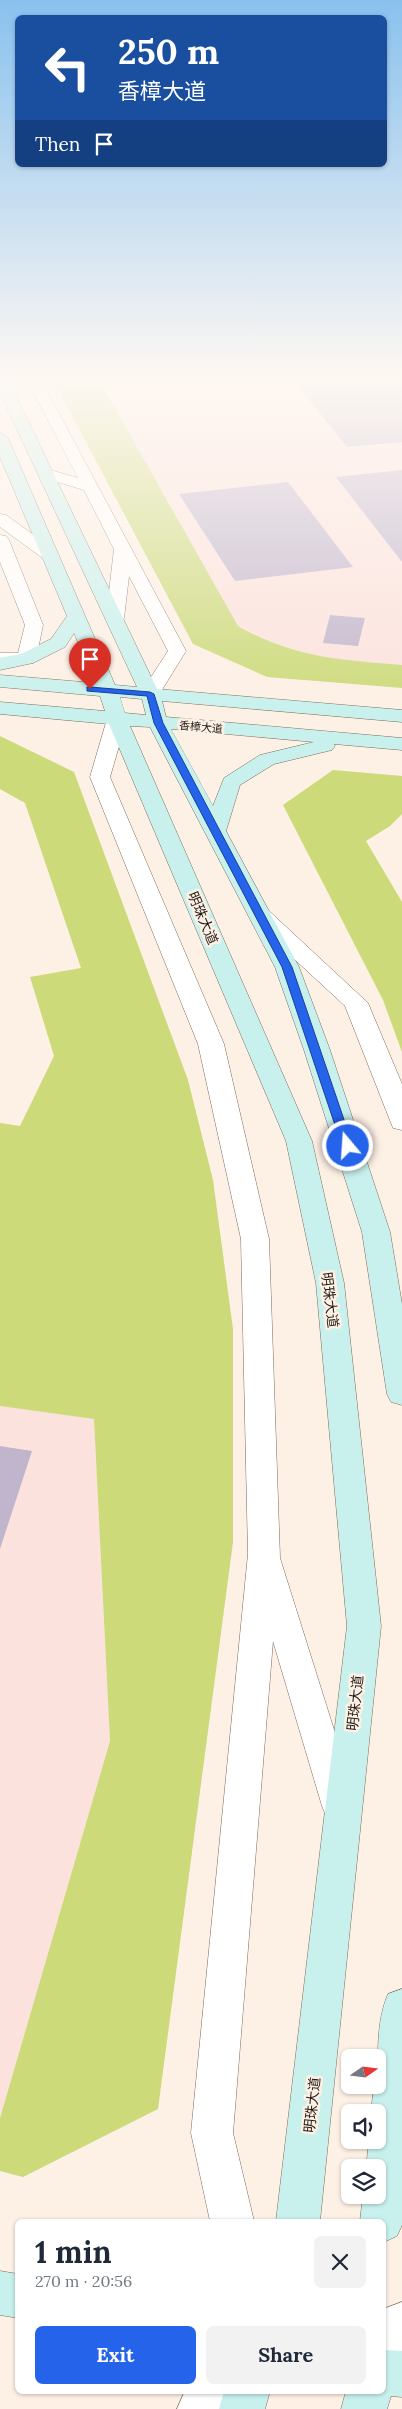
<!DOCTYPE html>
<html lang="en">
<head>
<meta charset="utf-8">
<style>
	body { margin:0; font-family:Lora,"Noto Sans SC",serif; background:#f2f2f3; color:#1f2937; height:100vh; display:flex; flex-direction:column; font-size:19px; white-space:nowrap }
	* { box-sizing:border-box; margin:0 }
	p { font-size:16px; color:#747a83 }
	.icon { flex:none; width:28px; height:28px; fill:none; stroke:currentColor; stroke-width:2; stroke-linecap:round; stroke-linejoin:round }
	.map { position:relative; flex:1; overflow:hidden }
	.sheet { position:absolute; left:15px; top:2219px; width:371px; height:175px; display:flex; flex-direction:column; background:#fff; border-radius:8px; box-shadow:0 1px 4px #0004 }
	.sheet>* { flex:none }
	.guide { position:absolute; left:15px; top:15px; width:372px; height:152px; border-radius:8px; box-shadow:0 1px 4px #0004; background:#1a4fa0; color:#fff; overflow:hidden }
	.needle { width:32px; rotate:76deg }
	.controls { position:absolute; left:341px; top:2049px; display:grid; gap:10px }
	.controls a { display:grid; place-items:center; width:45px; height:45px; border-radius:8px; background:#fff; box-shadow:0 1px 4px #0004; font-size:25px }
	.pin { position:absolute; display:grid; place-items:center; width:42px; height:42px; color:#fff; margin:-51px -21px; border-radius:50% 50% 50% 0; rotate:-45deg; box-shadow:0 0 5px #0007 }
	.pin .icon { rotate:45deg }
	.me { position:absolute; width:55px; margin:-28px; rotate:342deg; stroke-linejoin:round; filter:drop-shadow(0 0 4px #0008) }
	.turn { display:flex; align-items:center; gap:18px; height:105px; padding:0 20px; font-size:22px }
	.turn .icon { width:65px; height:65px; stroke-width:2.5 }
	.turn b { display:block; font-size:35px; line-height:42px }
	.then { display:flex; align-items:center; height:48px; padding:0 20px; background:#0003; gap:10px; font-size:19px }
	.round { display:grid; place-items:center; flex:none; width:52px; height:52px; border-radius:8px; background:#f2f2f3 }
	.summary { display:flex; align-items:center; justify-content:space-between; height:85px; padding:0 20px }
	h1 { font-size:30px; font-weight:800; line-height:38px }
	.action { display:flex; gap:10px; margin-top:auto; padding:10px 20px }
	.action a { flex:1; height:58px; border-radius:8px; background:#2563eb; color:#fff; font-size:20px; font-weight:800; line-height:58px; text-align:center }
	.action a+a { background:#f2f2f3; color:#1f2937 }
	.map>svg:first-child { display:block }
	.industrial { fill:#fce2dd }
	.green { fill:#ccda7a }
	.building { fill:#c0b5cc }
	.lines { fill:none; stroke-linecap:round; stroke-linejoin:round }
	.street-casing { stroke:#7c6a5a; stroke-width:1 }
	.secondary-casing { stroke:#7c6a5a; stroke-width:1 }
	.street { fill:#fff; fill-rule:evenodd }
	.secondary { fill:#c8f1ed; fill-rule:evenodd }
	.route { fill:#2563eb; stroke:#184099 }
	.labels { text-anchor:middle; stroke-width:5; stroke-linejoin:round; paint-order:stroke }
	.far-street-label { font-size:11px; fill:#241c16; stroke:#fdf0e5 }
	.street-label { font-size:14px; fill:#241c16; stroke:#fdf0e5 }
</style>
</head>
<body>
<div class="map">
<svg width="402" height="2409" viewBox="0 0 402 2409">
	<rect width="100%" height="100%" fill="#fdf0e5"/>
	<path class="industrial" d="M97 376H402V665L328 659 279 645 238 626Z
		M0 1406 94 1419 110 1741 0 2118Z"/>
	<path class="green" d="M51 376H97L238 626C295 658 339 660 402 665V688L267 677 193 644Z
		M0 736 74 772 188 1080 213 1180 233 1329V1542L158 2109 23 2177 0 2171V2118L110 1741 94 1419 0 1406V1123L20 1126 54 1056 30 977 81 968 25 803 0 789Z
		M333 770 402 776V814L390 826 366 841 402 902V1052L383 1000 283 805Z"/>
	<path class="building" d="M290 376H402V442L347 447Z
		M402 470V562L336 477Z
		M288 482 353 567 235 581 179 494Z
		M330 615 365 618 358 646 323 643Z
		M0 1446 32 1451 0 1549Z"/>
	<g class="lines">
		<g class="street-casing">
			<path id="street" d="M25 376H39L186 651 157 698H143L140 694 168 651 129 576 124 618 122 622H108L106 618 114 549 84 490 41 477 39 474 47 469 78 478Z
				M0 514 6 515 56 551 59 555 56 559H44L0 527Z
				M0 535 6 536 9 540 43 625 36 659 33 663 0 665V653H18L25 625 0 562Z
				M117 713 124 715 127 719 110 777 224 1044 269 1239 280 1558 358 1806 353 1818 340 1823 327 1818 322 1806 273 1641 233 2133 254 2221H210L191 2133 248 1554 241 1239 198 1044 90 777 107 719 110 715Z
				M260 908 268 910 368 1003 402 1084V1130L393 1128 345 1006 252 920 248 915 252 910Z
				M402 2302V2368L400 2371 384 2378V2312L386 2308Z
				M185 2391H241L232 2409H177Z"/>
		</g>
		<g class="secondary-casing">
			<path id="secondary" d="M0 376 7 377 157 689 402 710V722L162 701 166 717 402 738V750L334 744 335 746 332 750 274 764 240 785 226 831 299 967 330 1050 390 1232 402 1304V1405L391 1402 387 1394 362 1232 304 1050 275 967 150 727 130 726 312 1141 344 1283 381 1626 320 2221H276L347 1626 316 1283 286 1141 109 724 0 714V702L105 711 100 696 0 687V675L95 683 74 633 65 647 33 663 0 670V658L21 654 51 639 67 616 0 457V433L8 438 115 685 137 687 0 393ZM120 697 142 699 146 715 125 713ZM171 729 314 742 260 755 224 778 213 806Z
				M402 1989V2225L397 2236 384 2242V2221H360L363 2195H378V2168H366L369 2140H378V2112H371L374 2085H378C378 2055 376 2022 388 1994Z
				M0 2271 18 2274V2318L0 2315Z
				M384 2350 402 2351V2397L391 2396 387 2409H341L346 2391H384Z
				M224 2391H270L265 2409H219Z"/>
		</g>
		<use href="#street" class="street"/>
		<use href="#secondary" class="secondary"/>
	</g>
	<linearGradient id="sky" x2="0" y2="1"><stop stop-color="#89c1ee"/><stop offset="0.53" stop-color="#fef8f3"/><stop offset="1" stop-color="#fef8f3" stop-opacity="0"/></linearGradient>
	<rect width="402" height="713" fill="url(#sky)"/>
	<path class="route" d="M90 687 150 692 154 694 163 723 292 967 353 1146 352 1149 348 1150 342 1146 282 967 154 723 147 696 87 691V687Z"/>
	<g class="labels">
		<g class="far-street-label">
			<text transform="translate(201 727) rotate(5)" y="4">香樟大道</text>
		</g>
		<g class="street-label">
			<text transform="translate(203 918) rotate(67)" y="5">明珠大道</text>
			<text transform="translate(330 1300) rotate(83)" y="5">明珠大道</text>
			<text transform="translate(355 1703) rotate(-84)" y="5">明珠大道</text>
			<text transform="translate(312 2105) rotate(-84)" y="5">明珠大道</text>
		</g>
	</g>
</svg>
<div class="controls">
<a><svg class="needle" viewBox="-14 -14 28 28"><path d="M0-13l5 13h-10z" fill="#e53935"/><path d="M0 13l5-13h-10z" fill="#747a83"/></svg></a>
<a><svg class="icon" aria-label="sound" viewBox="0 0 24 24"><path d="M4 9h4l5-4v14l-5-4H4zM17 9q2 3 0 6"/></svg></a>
<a><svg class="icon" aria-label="layers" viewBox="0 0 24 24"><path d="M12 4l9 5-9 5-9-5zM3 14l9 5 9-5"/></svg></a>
</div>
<div class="pin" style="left:90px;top:689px;background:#d93025"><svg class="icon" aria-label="arrive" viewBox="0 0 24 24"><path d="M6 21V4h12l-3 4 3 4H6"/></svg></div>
<svg class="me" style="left:348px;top:1146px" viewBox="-20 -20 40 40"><circle r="17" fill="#2563eb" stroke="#fff" stroke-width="3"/><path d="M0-11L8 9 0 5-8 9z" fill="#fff"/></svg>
<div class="guide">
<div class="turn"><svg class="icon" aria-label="left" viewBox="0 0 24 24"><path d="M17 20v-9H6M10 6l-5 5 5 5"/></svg><div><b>250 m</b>香樟大道</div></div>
<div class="then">Then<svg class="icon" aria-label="arrive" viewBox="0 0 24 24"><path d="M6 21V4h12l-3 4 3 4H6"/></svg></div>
</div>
<section class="sheet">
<div class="summary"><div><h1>1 min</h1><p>270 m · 20:56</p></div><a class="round"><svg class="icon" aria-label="close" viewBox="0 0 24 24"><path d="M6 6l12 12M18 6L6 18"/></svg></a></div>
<div class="action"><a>Exit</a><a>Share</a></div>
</section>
</div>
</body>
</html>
